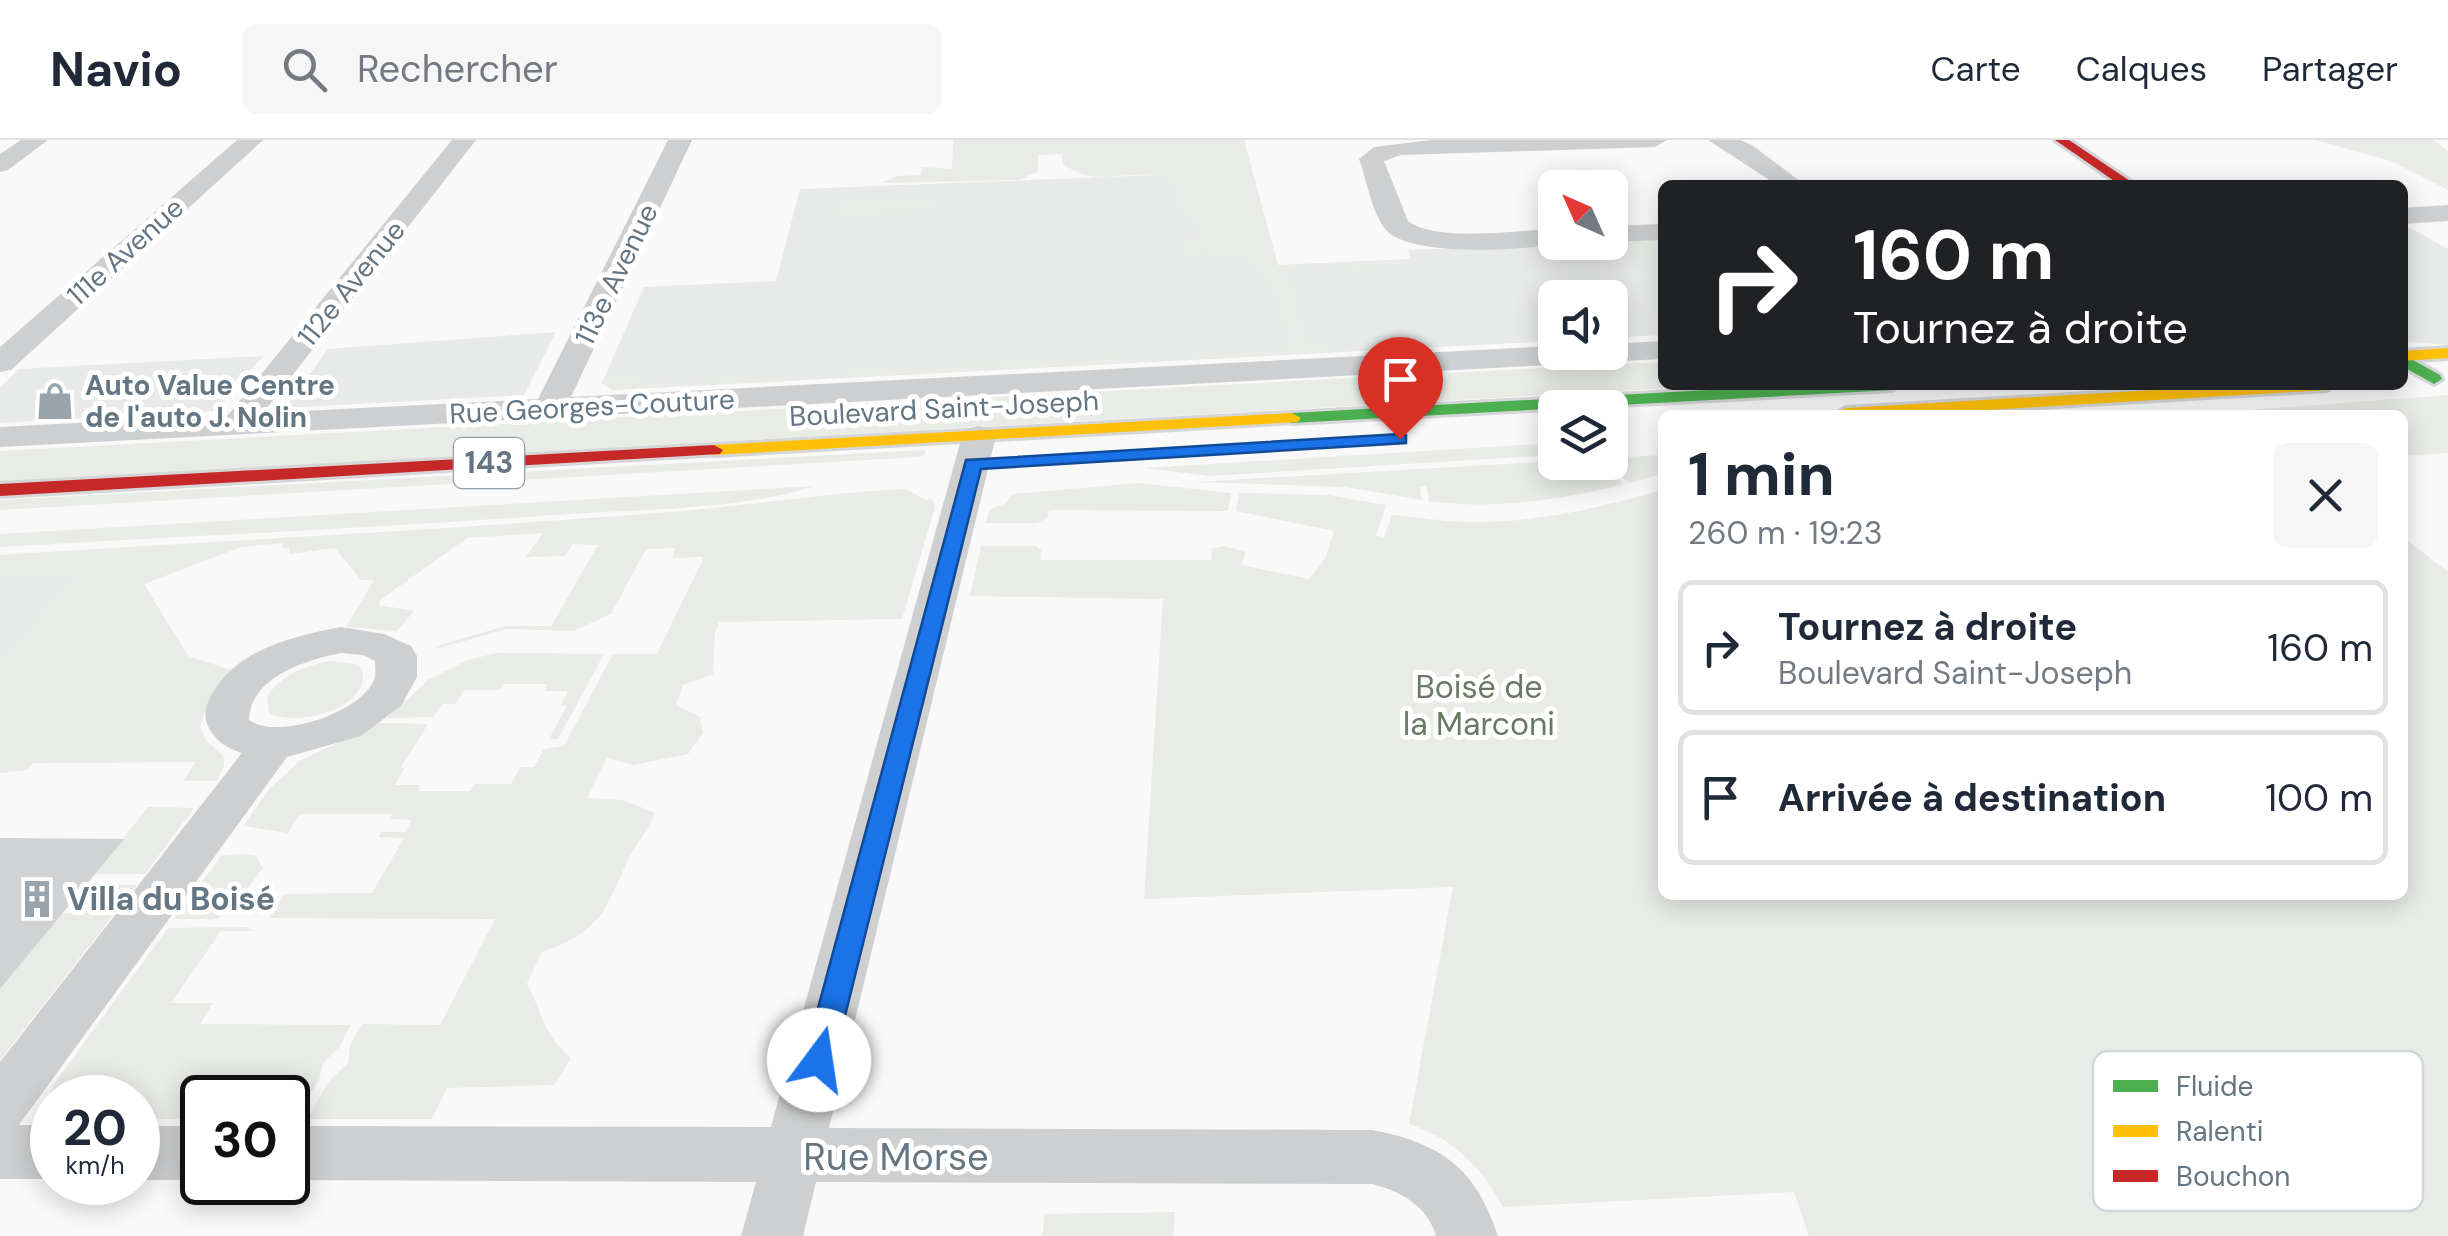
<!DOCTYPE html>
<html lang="fr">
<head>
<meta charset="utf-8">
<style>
	body { margin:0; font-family:"DM Sans",sans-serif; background:#f6f6f7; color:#1f2937; height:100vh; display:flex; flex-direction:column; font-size:38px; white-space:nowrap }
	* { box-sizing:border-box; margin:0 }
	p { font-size:32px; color:#747a83 }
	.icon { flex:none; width:55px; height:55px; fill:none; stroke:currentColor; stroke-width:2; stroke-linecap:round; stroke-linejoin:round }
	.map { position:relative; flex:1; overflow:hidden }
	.details { position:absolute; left:1658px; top:270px; width:750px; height:490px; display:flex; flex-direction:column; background:#fff; border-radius:15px; box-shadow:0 5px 25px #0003 }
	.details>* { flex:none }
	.banner { position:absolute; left:1658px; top:40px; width:750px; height:210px; border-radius:15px; box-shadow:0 5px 25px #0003; background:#202124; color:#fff; overflow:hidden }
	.needle { width:65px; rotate:315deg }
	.buttons { position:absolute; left:1538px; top:30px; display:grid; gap:20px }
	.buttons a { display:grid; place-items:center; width:90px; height:90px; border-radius:15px; background:#fff; box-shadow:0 5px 25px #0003; font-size:50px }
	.speed { position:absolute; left:30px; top:935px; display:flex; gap:20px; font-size:50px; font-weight:700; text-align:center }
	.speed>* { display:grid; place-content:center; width:130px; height:130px; border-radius:50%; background:#fff; box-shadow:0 5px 25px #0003; line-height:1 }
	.speed small { font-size:25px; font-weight:400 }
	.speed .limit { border:5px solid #111; border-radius:15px; background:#fff; color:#111 }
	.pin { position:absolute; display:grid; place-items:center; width:85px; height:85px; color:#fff; margin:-102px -42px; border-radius:50% 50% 50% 0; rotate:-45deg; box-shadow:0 0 10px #0007 }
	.pin .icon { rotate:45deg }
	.me { position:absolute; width:110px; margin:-55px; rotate:14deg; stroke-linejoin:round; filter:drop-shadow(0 0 8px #0008) }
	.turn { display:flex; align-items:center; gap:35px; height:210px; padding:0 30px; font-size:45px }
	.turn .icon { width:130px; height:130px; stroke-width:2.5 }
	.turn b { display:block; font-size:70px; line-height:85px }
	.round { display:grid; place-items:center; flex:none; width:105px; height:105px; border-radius:15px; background:#f6f6f7 }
	.overview { display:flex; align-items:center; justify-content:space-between; height:170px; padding:0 30px }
	h1 { font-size:60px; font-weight:800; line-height:75px }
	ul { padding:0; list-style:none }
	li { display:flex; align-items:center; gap:30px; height:135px; margin:0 20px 15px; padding:0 10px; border:5px solid #e0e1e3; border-radius:15px }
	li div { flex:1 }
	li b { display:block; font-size:38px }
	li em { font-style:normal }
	header { display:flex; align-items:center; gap:60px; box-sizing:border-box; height:140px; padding:0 50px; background:#fff; border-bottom:2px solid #e0e1e3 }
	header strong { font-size:48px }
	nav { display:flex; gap:55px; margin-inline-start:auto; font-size:35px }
	.search { width:700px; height:90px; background:#f6f6f7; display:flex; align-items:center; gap:25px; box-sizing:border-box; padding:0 35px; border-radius:15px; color:#747a83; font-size:38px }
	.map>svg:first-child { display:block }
	.built { fill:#e8e9e9 }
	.green { fill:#e8ebe6 }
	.building { fill:#d0d2d3 }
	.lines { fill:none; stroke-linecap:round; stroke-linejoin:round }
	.fast-casing { stroke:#d5d6d7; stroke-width:6 }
	.slow-casing { stroke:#d5d6d7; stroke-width:6 }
	.jam-casing { stroke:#d5d6d7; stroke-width:6 }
	.street { fill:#cecfd0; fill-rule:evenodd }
	.fast { fill:#4caf50; fill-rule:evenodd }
	.slow { fill:#ffc107; fill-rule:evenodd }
	.jam { fill:#c62828; fill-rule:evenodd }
	.route { fill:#1a73e8; stroke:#114b97; stroke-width:2.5 }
	.labels { text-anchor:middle; stroke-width:10; stroke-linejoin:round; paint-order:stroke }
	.far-street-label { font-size:28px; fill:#657683; stroke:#fff }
	.far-poi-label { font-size:28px; font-weight:bold; fill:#657683; stroke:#fff; text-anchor:start }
	.shield { fill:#fff; stroke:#939fa8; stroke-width:2.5 }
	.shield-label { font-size:30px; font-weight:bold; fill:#657683 }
	.park-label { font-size:32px; fill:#687a64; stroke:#fff }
	.poi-label { font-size:32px; font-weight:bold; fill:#657683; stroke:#fff; text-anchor:start }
	.near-street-label { font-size:38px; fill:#657683; stroke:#fff }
	.key { fill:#fff; stroke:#d1d6da; stroke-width:2.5 }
	.key-label { font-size:28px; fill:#657683 }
</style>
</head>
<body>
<header>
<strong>Navio</strong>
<div class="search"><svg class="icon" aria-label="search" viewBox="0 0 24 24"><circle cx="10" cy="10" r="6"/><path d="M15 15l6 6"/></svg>Rechercher</div>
<nav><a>Carte</a><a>Calques</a><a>Partager</a></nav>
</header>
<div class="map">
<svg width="2448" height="1096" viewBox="0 0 2448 1096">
	<rect width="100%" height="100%" fill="#f9f9f9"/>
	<path class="built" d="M1157 35 1173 42 1279 125 1411 119 1408 110 1662 100V195L1610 198V158H1555V201L612 250 602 243 644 147 776 141 800 49Z
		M2407 86 2448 109V205L2403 201 2402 87Z
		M556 192 524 255 285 268 328 209Z
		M263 216 216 271 0 283V247L19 229Z
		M140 408 0 543V415Z"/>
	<path class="green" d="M953 0H1244L1278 125 1400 120 1405 129 1386 130 1383 126 1356 131 1321 125 1288 131 1311 204 1330 203 1334 212 1188 220 1189 212 1273 211 1290 205C1264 129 1268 112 1180 114V101L1203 97 1200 86 1178 68 1173 42C1136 22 1097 53 1063 23L1062 14 1038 15V31L1020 40 880 43 897 36 921 35 922 27 952 29Z
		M2315 0H2433L2448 11V50L2391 21Z
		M938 58 936 70 831 78 842 61Z
		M1662 100V132L1648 114 1610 110 1598 116 1578 117 1568 105Z
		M1122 215 1128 223 839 238 845 228 862 230Z
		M1662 222V245H1725L0 342V311L1406 235 1417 241 1449 238 1447 233Z
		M638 231 643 243 714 240 744 234 747 238 791 231 789 241 612 250 602 243 604 237Z
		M2448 255V313L2403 316 2402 275H2183Z
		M1555 303V315L1209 336 1145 328Z
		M925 310 926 314 918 317 0 370V360Z
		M1662 315V334L1630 343 1620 336 1616 338 1624 344C1563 360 1492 370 1429 361L1426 346 1420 347 1422 360 1345 347 1196 342 1555 321 1610 322V318Z
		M1139 343 1231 353 1228 371 1049 370 1047 378 1037 383H986L989 370 1006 363 1012 354Z
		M815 346C740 370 645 369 567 374 378 388 189 396 0 407V394Z
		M906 349 926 360 932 359 935 367 902 479 719 482 715 493 713 534 683 545 676 565 700 577 703 593 688 614 634 625 607 618 587 658 623 660 655 673C648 690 636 704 628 720 604 773 601 791 542 812L527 843C544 876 541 892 571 918L554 945 447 948 432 979H307L330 940 348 923 350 905 362 884 440 885 495 779 269 778 285 754 372 753 404 698 379 697 381 692H406L412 680 390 679 392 674H300L288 693 243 686 270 648 301 620 379 583 428 584 401 627 404 628 395 645H420L418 651H470L474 644H511L521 627H534L544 609 564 606 613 514H657L704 417 672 418 676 408 646 409 611 474 573 491 507 489 436 509V506L506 486H551L598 405 573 404 564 416 526 417 543 393 467 398 380 460 379 465 414 471 397 491 346 487 374 440H361L335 408 289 414 290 408H282L284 403 241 407 144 444 188 516 234 531 210 558 200 587 205 599 224 617V626L217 641H183L196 622 33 623 26 630 0 633V520L72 436 0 440V415C219 401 439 390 658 373 741 367 823 353 906 349Z
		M1662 350V755H2402L2403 397 2448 432V1096H1809L1794 1052 1503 1067C1481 1026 1454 999 1409 984L1453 747 1144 759 1163 459 970 456 981 406H1036L1041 410 1040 420H1211L1212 409 1224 406 1246 412 1241 425 1309 439 1325 419 1334 391 1236 371 1239 353 1328 355 1386 365 1376 396 1384 397 1392 375C1418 377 1444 382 1470 382 1536 383 1600 368 1662 350Z
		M496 513 604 514 558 599H549L567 566 561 565 568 551H545L547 544H503L499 550H464L455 564H442L433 577 387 578 429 539 468 520Z
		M329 521 354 524 362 529C373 568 296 588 269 573L267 557C281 535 304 526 329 521Z
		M148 667 194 668 145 734H95Z
		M240 714 255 715 263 728 244 754 237 753 218 779H174L221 716Z
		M111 745H137L0 920V849L62 774 86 772Z
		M248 787 253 791H221L171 863H213L200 884 351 885 339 907 323 923 319 940 294 979H288V958H202V979H138V958H52V970L49 968 48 956 56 941 168 788Z
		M1175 1072 1173 1096H1042L1045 1074Z"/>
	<path class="building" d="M0 698 124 699 0 849Z"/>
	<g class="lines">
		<g class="fast-casing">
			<path id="fast" d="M2402 214 2440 235 2442 239 2434 244 2402 226Z
				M1800 245H1900L1892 250 1292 283 1283 278 1292 273Z"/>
		</g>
		<g class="slow-casing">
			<path id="slow" d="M2448 208V218L2402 221V211Z
				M2240 245H2335L2327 250 1901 275 1837 273 1846 268Z
				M1292 273 1301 278 1298 282 714 315 705 310 714 305Z"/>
		</g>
		<g class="jam-casing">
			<path id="jam" d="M2055 0H2069L2136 45H2120Z
				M714 305 723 310 720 314 0 356V344Z"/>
		</g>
		<path class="street" d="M21 0H48L8 30 0 32V14Z
			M237 0H263L11 230 0 232V207Z
			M452 0H476L263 273 538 259 668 0H692L571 257 1555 206V212H1610V204L1662 201V219L0 307V287L228 275Z
			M1432 0H1667L1655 7 1401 15 1384 21 1408 81C1437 103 1518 90 1555 89V102H1564C1531 111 1414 117 1388 92 1372 76 1367 40 1359 19L1374 7Z
			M1708 0H1740L1752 5 1805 45H1777Z
			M2448 65V81L2402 84V68Z
			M1662 84V100L1610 102V86Z
			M979 286 991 289 996 296 829 988 1372 990C1441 1003 1476 1028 1498 1096H1436C1428 1066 1400 1051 1372 1044L816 1042 803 1096H741L756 1042 288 1040V986L771 987 962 296 967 289Z
			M341 487 384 494 411 506 417 516V537L401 566 361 596 287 617 19 985H52V1039H0V922L242 613C226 608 214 600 207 584 203 574 207 562 212 554 237 509 294 496 341 487ZM341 513 363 515 375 521C375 526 376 532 375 537 365 572 277 601 249 580 250 537 306 520 341 513Z
			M138 986H202V1040H138Z"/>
		<use href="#fast" class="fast"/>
		<use href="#slow" class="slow"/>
		<use href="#jam" class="jam"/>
	</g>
	<path class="route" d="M1400 294 1406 295V303L981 329 834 920 829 930 819 934 808 930 804 920 966 320Z"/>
	<defs>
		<g id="shop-bare" transform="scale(3)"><path d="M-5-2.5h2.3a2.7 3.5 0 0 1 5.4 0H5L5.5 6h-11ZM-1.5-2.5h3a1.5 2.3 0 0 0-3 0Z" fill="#99a4ac" stroke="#fff" stroke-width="2.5" paint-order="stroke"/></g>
		<g id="building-bare" transform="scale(3)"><path d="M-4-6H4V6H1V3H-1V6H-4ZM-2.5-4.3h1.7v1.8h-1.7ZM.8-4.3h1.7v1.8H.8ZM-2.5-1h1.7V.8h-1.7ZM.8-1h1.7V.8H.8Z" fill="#99a4ac" stroke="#fff" stroke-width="2.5" paint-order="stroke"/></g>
	</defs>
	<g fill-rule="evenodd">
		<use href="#shop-bare" x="55" y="261"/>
		<use href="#building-bare" x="37" y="759"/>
	</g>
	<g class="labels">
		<g class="far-street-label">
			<text transform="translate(125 111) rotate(-42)" y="10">111e Avenue</text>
			<text transform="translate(616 134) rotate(-64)" y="10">113e Avenue</text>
			<text transform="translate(351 143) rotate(-51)" y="10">112e Avenue</text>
			<text transform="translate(592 266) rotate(-3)" y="10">Rue Georges-Couture</text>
			<text transform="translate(944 268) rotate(-3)" y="10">Boulevard Saint-Joseph</text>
		</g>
		<g class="far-poi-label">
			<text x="85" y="255">Auto Value Centre<tspan x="85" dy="32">de l'auto J. Nolin</tspan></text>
		</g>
		<rect class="shield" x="454" y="298" width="70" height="50" rx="8"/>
		<g class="shield-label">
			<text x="489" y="333">143</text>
		</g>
		<g class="park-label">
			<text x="1479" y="558">Boisé de<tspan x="1479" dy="37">la Marconi</tspan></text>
		</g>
		<g class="poi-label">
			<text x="67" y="770">Villa du Boisé</text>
		</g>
		<g class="near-street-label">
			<text x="896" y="1030">Rue Morse</text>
		</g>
	</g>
	<rect x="2093" y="911" width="330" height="160" rx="15" class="key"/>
	<rect x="2113" y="940" width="45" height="12" fill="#4caf50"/>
	<rect x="2113" y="985" width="45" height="12" fill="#ffc107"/>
	<rect x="2113" y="1030" width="45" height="12" fill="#c62828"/>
	<g class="key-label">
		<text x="2176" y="956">Fluide</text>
		<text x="2176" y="1001">Ralenti</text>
		<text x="2176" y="1046">Bouchon</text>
	</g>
</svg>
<div class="buttons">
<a><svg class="needle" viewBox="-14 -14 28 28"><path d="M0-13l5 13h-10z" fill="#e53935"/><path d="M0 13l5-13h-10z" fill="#747a83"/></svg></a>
<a><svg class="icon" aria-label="sound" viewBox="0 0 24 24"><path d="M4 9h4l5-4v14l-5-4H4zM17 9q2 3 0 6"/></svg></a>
<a><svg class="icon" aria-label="layers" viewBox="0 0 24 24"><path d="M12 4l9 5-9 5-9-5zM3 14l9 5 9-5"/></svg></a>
</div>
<div class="speed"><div>20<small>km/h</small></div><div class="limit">30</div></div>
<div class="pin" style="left:1400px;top:299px;background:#d93025"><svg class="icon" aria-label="arrive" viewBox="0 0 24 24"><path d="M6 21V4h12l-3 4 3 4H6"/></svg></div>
<svg class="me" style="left:819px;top:920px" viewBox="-20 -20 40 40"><circle r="19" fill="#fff"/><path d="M0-13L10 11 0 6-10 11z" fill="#1a73e8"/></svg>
<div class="banner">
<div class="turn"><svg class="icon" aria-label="right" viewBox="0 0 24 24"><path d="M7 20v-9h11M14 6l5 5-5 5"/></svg><div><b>160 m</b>Tournez à droite</div></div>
</div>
<section class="details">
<div class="overview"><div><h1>1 min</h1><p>260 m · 19:23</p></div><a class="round"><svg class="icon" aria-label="close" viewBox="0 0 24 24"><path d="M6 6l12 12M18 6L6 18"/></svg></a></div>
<ul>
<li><svg class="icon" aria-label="right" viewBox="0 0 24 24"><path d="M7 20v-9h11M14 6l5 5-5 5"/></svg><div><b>Tournez à droite</b><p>Boulevard Saint-Joseph</p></div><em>160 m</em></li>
<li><svg class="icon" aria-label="arrive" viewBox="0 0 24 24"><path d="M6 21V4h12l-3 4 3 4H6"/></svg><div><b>Arrivée à destination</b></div><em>100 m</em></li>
</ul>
</section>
</div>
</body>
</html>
